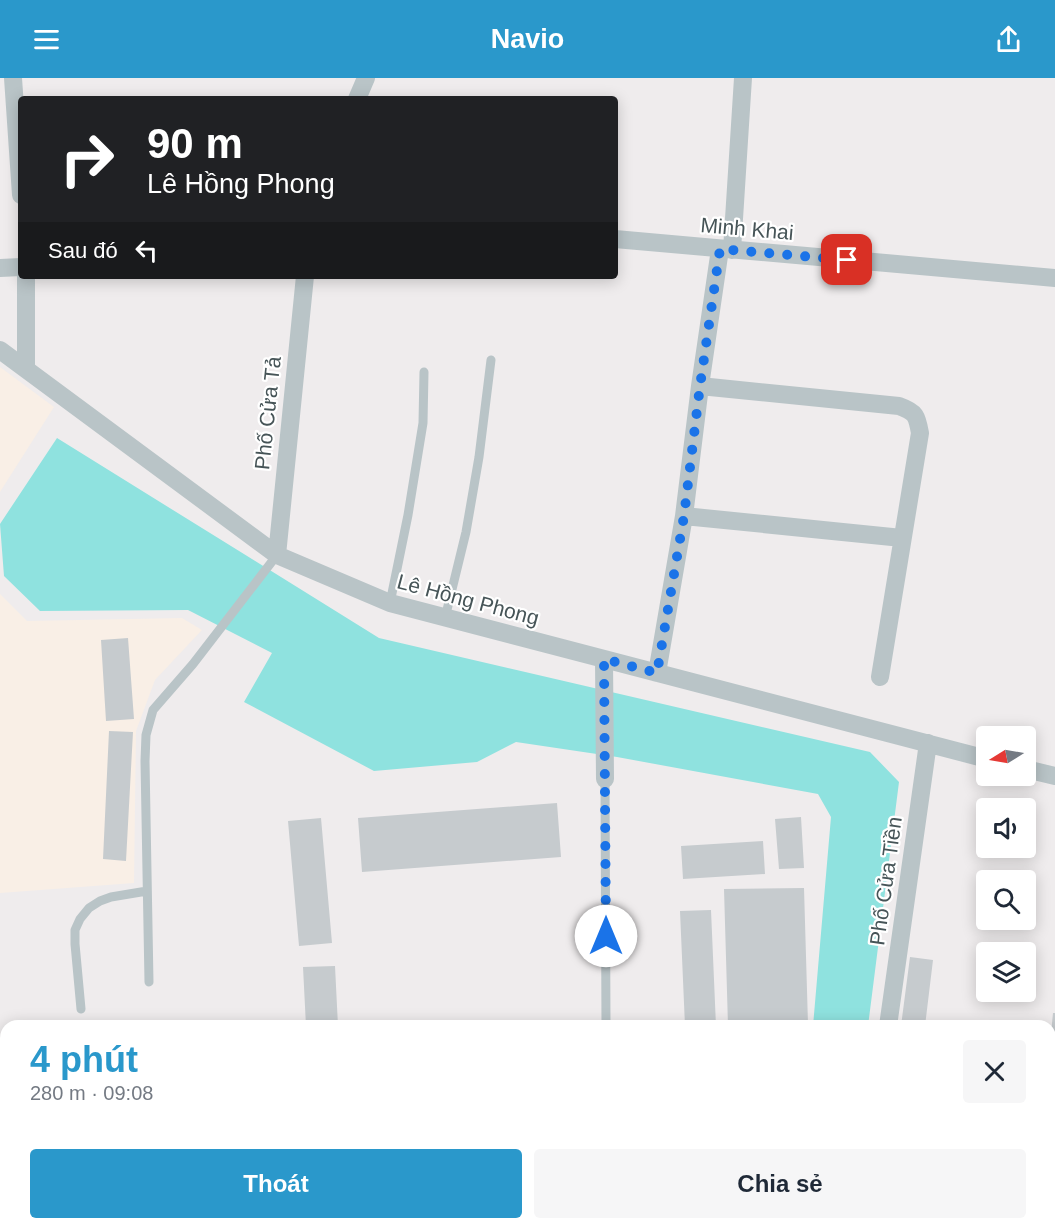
<!DOCTYPE html>
<html lang="vi">
<head>
<meta charset="utf-8">
<style>
	body { margin:0; font-family:Arial,sans-serif; background:#f6f6f7; color:#1f2937; height:100vh; display:flex; flex-direction:column; font-size:22px; white-space:nowrap }
	* { box-sizing:border-box; margin:0 }
	p { font-size:20px; color:#747a83 }
	.icon { flex:none; width:33px; height:33px; fill:none; stroke:currentColor; stroke-width:2; stroke-linecap:round; stroke-linejoin:round }
	.map { position:relative; flex:1; overflow:hidden }
	.sheet { position:absolute; left:0px; top:942px; width:1056px; height:210px; display:flex; flex-direction:column; background:#fff; border-radius:18px 18px 0 0; box-shadow:0 3px 15px #0003 }
	.sheet>* { flex:none }
	.hud { position:absolute; left:18px; top:18px; width:600px; height:183px; border-radius:6px; box-shadow:0 3px 15px #0003; background:#202124; color:#fff; overflow:hidden }
	.needle { width:39px; rotate:259deg }
	.fabs { position:absolute; left:976px; top:648px; display:grid; gap:12px }
	.fabs a { display:grid; place-items:center; width:60px; height:60px; border-radius:6px; background:#fff; box-shadow:0 3px 15px #0003; font-size:30px }
	.pin { position:absolute; display:grid; place-items:center; width:51px; height:51px; color:#fff; margin:-26px; border-radius:12px; box-shadow:0 3px 9px #0006 }
	.me { position:absolute; width:66px; margin:-33px; rotate:0deg; stroke-linejoin:round; filter:drop-shadow(0 0 4px #0008) }
	.turn { display:flex; align-items:center; gap:21px; height:126px; padding:0 30px; font-size:27px }
	.turn .icon { width:78px; height:78px; stroke-width:2.5 }
	.turn b { display:block; font-size:42px; line-height:51px }
	.then { display:flex; align-items:center; height:57px; padding:0 30px; background:#0003; gap:12px; font-size:22px }
	.round { display:grid; place-items:center; flex:none; width:63px; height:63px; border-radius:6px; background:#f6f6f7 }
	.head { display:flex; align-items:center; justify-content:space-between; height:102px; padding:0 30px }
	h1 { font-size:36px; font-weight:800; line-height:45px; color:#2a98cb }
	.button { display:flex; gap:12px; margin-top:auto; padding:12px 30px }
	.button a { flex:1; height:69px; border-radius:6px; background:#2a98cb; color:#fff; font-size:24px; font-weight:800; line-height:69px; text-align:center }
	.button a+a { background:#f6f6f7; color:#1f2937 }
	header { display:flex; justify-content:space-between; align-items:center; height:78px; padding:0 30px; background:#2a98cb; color:#fff; font-size:27px; font-weight:800 }
	.map>svg:first-child { display:block }
	.commercial { fill:#f9efe6 }
	.water { fill:#8fe2df }
	.building { fill:#c6cbce }
	.lines { fill:none; stroke-linecap:round; stroke-linejoin:round }
	.lane { stroke:#b9c4c7; stroke-width:9 }
	.street { stroke:#b9c4c7; stroke-width:18 }
	.route { stroke:#1a73e8; stroke-width:10; stroke-dasharray:0 18 }
	.labels { text-anchor:middle; stroke-width:4.5; stroke-linejoin:round; paint-order:stroke }
	.street-label { font-size:21px; fill:#465457; stroke:#fff }
</style>
</head>
<body>
<header><svg class="icon" aria-label="menu" viewBox="0 0 24 24"><path d="M4 6h16M4 12h16M4 18h16"/></svg>Navio<svg class="icon" aria-label="share" viewBox="0 0 24 24"><path d="M12 15V3M7 8l5-5 5 5M5 13v7h14v-7"/></svg></header>
<div class="map">
<svg width="1055" height="1152" viewBox="0 0 1055 1152">
	<rect width="100%" height="100%" fill="#efeced"/>
	<path class="commercial" d="M0 289 54 329 0 414Z
		M0 516 27 543 182 540 202 552 155 602 136 653 134 805 0 815Z"/>
	<path class="water" d="M57 360 379 560 870 674 899 704 868 948H813L831 739 818 716 617 679 516 664 477 684 374 693 244 624 272 575 188 532 40 533 4 498 0 446Z
		M716 1146H843V1152H715Z"/>
	<path class="building" d="M128 560 134 641 106 643 101 562Z
		M109 653 133 654 126 783 103 781Z
		M557 725 561 779 362 794 358 740Z
		M801 739 804 790 779 791 775 741Z
		M321 740 332 865 299 868 288 743Z
		M763 763 765 796 683 801 681 768Z
		M804 810 808 946 728 948 724 811Z
		M711 832 716 948H685L680 833Z
		M910 879 933 882 925 948H901Z
		M335 888 338 948H306L303 889Z
		M1053 935H1055V982H1050V966Z
		M1050 997 1055 998V1025H1050Z
		M0 1139H6V1146H105V1152H0Z
		M315 1146H349V1152H316Z
		M377 1146H576V1152H378Z"/>
	<g class="lines">
		<path class="lane" d="M390 525 408 437 423 345 424 294
			M445 540 466 454 479 379 491 282
			M605 701 606 948
			M149 904 145 683 146 657 153 632 193 586 277 477
			M81 931 75 866V852L80 841 89 830 100 823 111 819 147 813
			M607 1146V1152"/>
		<path class="street" d="M13 0 21 117
			M357 21 366 0
			M615 161 1055 200
			M732 172 743 0
			M0 190 21 189
			M26 198V291
			M0 272 277 477 390 525 987 681
			M700 308 899 328C916 334 917 338 920 355L880 599
			M684 438 902 460
			M277 477 305 198
			M604 581 605 701
			M657 595 684 438 700 308 720 171
			M1026 691 1055 698
			M888 948 928 665
			M1050 1120H1055
			M860 1152 861 1146"/>
	</g>
	<g class="lines">
		<path class="route" d="M606 858 604 581 657 595 684 438 700 308 720 171 847 182"/>
	</g>
	<g class="labels">
		<g class="street-label">
			<text transform="translate(747 151) rotate(5)" y="7">Minh Khai</text>
			<text transform="translate(268 335) rotate(-84)" y="7">Phố Cửa Tả</text>
			<text transform="translate(468 522) rotate(15)" y="7">Lê Hồng Phong</text>
			<text transform="translate(886 803) rotate(-82)" y="7">Phố Cửa Tiền</text>
		</g>
	</g>
</svg>
<div class="fabs">
<a><svg class="needle" viewBox="-14 -14 28 28"><path d="M0-13l5 13h-10z" fill="#e53935"/><path d="M0 13l5-13h-10z" fill="#747a83"/></svg></a>
<a><svg class="icon" aria-label="sound" viewBox="0 0 24 24"><path d="M4 9h4l5-4v14l-5-4H4zM17 9q2 3 0 6"/></svg></a>
<a><svg class="icon" aria-label="search" viewBox="0 0 24 24"><circle cx="10" cy="10" r="6"/><path d="M15 15l6 6"/></svg></a>
<a><svg class="icon" aria-label="layers" viewBox="0 0 24 24"><path d="M12 4l9 5-9 5-9-5zM3 14l9 5 9-5"/></svg></a>
</div>
<div class="pin" style="left:847px;top:182px;background:#d93025"><svg class="icon" aria-label="arrive" viewBox="0 0 24 24"><path d="M6 21V4h12l-3 4 3 4H6"/></svg></div>
<svg class="me" style="left:606px;top:858px" viewBox="-20 -20 40 40"><circle r="19" fill="#fff"/><path d="M0-13L10 11 0 6-10 11z" fill="#1a73e8"/></svg>
<div class="hud">
<div class="turn"><svg class="icon" aria-label="right" viewBox="0 0 24 24"><path d="M7 20v-9h11M14 6l5 5-5 5"/></svg><div><b>90 m</b>Lê Hồng Phong</div></div>
<div class="then">Sau đó<svg class="icon" aria-label="left" viewBox="0 0 24 24"><path d="M17 20v-9H6M10 6l-5 5 5 5"/></svg></div>
</div>
<section class="sheet">
<div class="head"><div><h1>4 phút</h1><p>280 m · 09:08</p></div><a class="round"><svg class="icon" aria-label="close" viewBox="0 0 24 24"><path d="M6 6l12 12M18 6L6 18"/></svg></a></div>
<div class="button"><a>Thoát</a><a>Chia sẻ</a></div>
</section>
</div>
</body>
</html>
